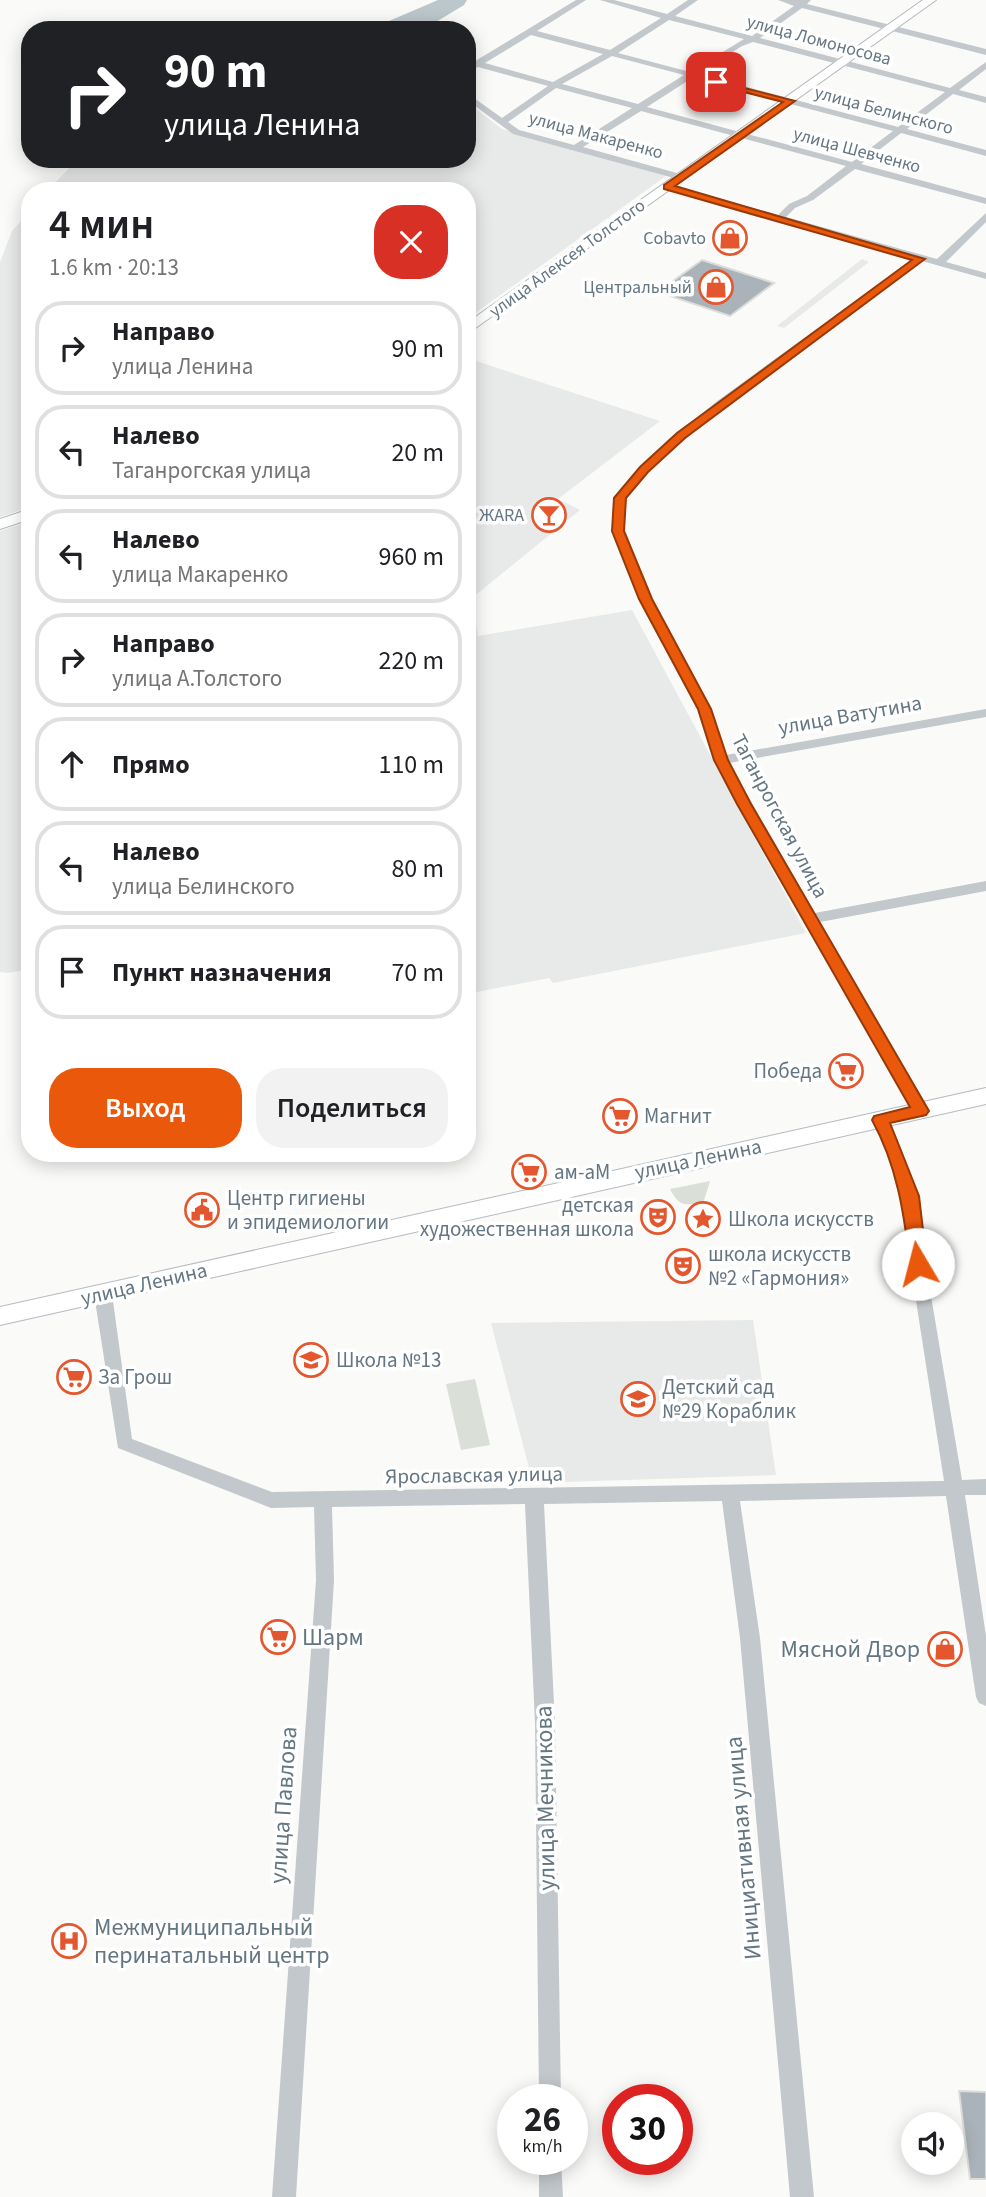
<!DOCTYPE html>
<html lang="ru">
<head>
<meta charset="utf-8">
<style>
	body { margin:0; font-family:"Source Sans 3",sans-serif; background:#f2f2f2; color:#202124; height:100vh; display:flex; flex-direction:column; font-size:26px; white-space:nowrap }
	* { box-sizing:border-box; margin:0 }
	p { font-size:23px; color:#757577 }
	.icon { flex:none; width:38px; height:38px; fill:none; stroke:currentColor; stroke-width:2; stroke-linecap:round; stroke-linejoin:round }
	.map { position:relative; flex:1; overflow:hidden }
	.details { position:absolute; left:21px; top:182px; width:455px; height:980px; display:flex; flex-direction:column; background:#fff; border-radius:28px; box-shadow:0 4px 18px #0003 }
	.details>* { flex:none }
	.banner { position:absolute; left:21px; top:21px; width:455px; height:147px; border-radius:28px; box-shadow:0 4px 18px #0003; background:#202124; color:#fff; overflow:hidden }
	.tools { position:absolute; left:901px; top:2112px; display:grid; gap:14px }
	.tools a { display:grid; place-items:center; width:63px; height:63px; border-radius:50%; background:#fff; box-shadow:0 4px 18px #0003; font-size:35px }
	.speed { position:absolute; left:497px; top:2084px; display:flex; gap:14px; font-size:35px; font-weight:700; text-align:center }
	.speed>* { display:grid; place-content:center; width:91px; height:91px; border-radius:50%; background:#fff; box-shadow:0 4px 18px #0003; line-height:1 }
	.speed small { font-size:18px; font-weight:400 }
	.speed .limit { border:10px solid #d22; background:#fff; color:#111 }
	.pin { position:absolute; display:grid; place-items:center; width:60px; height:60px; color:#fff; margin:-30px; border-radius:14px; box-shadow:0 4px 10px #0006 }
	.me { position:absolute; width:77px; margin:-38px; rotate:352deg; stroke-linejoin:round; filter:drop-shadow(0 0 5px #0008) }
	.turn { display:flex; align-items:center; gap:24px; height:147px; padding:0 28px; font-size:32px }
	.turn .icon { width:91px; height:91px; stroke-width:2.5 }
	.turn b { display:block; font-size:49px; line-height:60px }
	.round { display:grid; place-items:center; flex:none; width:74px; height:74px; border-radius:28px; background:#f2f2f2 }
	.head { display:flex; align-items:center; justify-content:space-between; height:119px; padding:0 28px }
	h1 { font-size:42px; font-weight:600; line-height:52px }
	.cta { display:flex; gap:14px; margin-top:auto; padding:14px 28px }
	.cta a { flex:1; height:80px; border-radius:28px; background:#ea580c; color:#fff; font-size:28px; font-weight:600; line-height:80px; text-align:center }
	.cta a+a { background:#f2f2f2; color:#202124 }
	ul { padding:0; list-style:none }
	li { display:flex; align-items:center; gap:21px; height:94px; margin:0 14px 10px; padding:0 14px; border:4px solid #e0e0e0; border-radius:28px }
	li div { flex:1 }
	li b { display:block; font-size:26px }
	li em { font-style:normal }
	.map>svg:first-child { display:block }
	.built { fill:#e8e9e9 }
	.green { fill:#dadfd7 }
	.water { fill:#bbc7cb }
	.building { fill:#aab3b9; stroke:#dcdcda; stroke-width:2 }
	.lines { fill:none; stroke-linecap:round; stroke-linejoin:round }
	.secondary-casing { stroke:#b3babf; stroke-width:2 }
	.street { fill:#c3c8cc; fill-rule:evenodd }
	.secondary { fill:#fff; fill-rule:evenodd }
	.route { fill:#ea580c; stroke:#983908; stroke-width:2 }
	.labels { text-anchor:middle; stroke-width:7; stroke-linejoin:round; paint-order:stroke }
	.far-street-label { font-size:18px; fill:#657683; stroke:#fff }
	.far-poi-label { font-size:18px; fill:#657683; stroke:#fff; text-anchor:end }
	.street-label { font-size:21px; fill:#657683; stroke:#fff }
	.poi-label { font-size:21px; fill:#657683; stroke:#fff; text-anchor:start }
	.near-poi-label { font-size:24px; fill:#657683; stroke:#fff; text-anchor:start }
	.near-street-label { font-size:24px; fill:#657683; stroke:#fff }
</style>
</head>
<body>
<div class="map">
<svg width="986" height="2197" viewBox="0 0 986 2197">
	<rect width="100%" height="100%" fill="#fafaf8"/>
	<path class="built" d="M467 102 502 129 666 176 467 319V191H47L78 159H467Z
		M30 211V507L0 517V262L12 231Z
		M862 259 869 262 784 328 777 326Z
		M467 358 660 421 558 499 580 510 472 598 478 636 632 610 806 933 553 983 549 978 467 994Z
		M30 521V969L8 973 0 972V531Z
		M753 1320 776 1475 533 1483 491 1323Z"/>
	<path class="green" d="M710 1181 703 1204C684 1204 680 1208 670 1189Z
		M475 1379 490 1445 461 1450 446 1384Z"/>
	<path class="water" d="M438 0H467L464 5 431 25 435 30H368Z"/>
	<path class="building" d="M702 260 774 283 730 316 658 292Z
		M959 2091 986 2092V2179H970Z"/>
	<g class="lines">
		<g class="secondary-casing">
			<path id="secondary" d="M923 0H936L467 334V323Z
				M30 509V519L0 529V519Z
				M986 1088V1104L0 1325V1307Z"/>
		</g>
		<path class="street" d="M576 0H586L537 31 610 50 661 18 600 0H614L667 14 688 0H698L675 16 752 36 794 6 778 0H811L807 4 986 49V55L802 8 760 38 950 88 986 62V69L959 90 986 97V103L953 94 907 129 986 150V156L901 133 861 164 986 198V204L855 169 813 200 795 208 786 217 937 259 986 213V222L946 262 986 273V279L922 261 724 406 648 471 626 498 624 531 652 599 711 709 726 755 986 709V717L729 763 815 913 986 881V891L820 922 928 1111 926 1115H914L714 760 697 709 640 599 612 531 614 498 640 467 716 402 913 259 775 222 662 187 667 184 778 215 789 204 807 196 846 166 641 111 583 147 684 175V179L681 180 513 134 467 100V93L502 118 548 86 478 67 467 73V66ZM669 20 744 39 690 72 618 53ZM531 35 603 54 553 82 485 63ZM753 42 945 92 898 127 698 74 742 46ZM612 56 684 75 638 104 562 84ZM692 78 893 131 852 162 647 107ZM556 88 632 108 574 145 519 130 508 122Z
			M880 1114 886 1116 898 1141 912 1183 962 1480 986 1479V1495H965L986 1636V1706L979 1703 976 1697 946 1496 740 1501 760 1638 814 2197H790L740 1638 722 1501 544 1504 555 1723 561 2100H539L535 1723 525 1504 332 1507 334 1580 296 2197H272L316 1580 314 1507 271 1508 118 1448 94 1294 97 1289H109L112 1294 132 1439 272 1492 944 1481 901 1204 890 1162 872 1120Z
			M539 2160H561L563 2197H539Z"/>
		<use href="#secondary" class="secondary"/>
	</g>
	<path class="route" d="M713 80 795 101 675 186 925 259 685 438 648 472 626 498 624 531 652 599 711 709 728 760 751 804 929 1111 926 1115 890 1123 919 1196 927 1264 918 1270 910 1264C904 1213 897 1165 872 1120L874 1116 910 1107 737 804 714 760 698 709 639 599 612 531 614 498 640 467 677 433 912 260 664 189V185L783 102 713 84Z"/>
	<defs>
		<g id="shop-ring" transform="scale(1.75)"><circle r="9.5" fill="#fff" stroke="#e4572e" stroke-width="1.5"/><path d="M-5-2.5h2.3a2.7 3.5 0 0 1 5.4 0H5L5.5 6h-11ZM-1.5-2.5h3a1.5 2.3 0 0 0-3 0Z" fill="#e4572e"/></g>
		<g id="bar-ring" transform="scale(1.75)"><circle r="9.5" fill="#fff" stroke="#e4572e" stroke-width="1.5"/><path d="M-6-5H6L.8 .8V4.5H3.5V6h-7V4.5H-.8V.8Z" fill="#e4572e"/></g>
		<g id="supermarket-ring" transform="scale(1.75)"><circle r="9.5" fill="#fff" stroke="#e4572e" stroke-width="1.5"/><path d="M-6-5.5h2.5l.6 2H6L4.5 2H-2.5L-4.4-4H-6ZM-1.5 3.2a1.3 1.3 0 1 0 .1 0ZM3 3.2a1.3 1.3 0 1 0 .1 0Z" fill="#e4572e"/></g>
		<g id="civic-ring" transform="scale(1.75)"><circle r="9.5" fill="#fff" stroke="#e4572e" stroke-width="1.5"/><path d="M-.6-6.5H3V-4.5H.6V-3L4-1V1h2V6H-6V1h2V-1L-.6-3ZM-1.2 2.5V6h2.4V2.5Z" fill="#e4572e"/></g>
		<g id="theatre-ring" transform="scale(1.75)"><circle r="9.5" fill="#fff" stroke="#e4572e" stroke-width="1.5"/><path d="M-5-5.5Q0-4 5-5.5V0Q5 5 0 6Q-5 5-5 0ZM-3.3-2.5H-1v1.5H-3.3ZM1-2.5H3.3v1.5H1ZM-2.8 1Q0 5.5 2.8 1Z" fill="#e4572e"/></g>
		<g id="sight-ring" transform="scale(1.75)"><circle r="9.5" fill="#fff" stroke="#e4572e" stroke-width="1.5"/><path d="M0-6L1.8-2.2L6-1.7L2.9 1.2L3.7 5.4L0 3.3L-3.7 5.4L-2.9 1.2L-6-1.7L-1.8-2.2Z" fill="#e4572e"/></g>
		<g id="school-ring" transform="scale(1.75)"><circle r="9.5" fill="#fff" stroke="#e4572e" stroke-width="1.5"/><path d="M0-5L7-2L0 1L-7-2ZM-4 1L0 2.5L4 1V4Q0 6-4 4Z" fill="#e4572e"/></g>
		<g id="hospital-ring" transform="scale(1.75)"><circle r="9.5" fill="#fff" stroke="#e4572e" stroke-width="1.5"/><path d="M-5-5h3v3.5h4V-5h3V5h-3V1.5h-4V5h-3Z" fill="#e4572e"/></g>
	</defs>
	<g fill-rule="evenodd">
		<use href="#shop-ring" x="730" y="238"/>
		<use href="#shop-ring" x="716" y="287"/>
		<use href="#bar-ring" x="549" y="515"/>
		<use href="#supermarket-ring" x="846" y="1071"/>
		<use href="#supermarket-ring" x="620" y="1116"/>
		<use href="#supermarket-ring" x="529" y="1172"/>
		<use href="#civic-ring" x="202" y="1210"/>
		<use href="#theatre-ring" x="658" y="1217"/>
		<use href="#sight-ring" x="703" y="1219"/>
		<use href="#theatre-ring" x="683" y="1266"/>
		<use href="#school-ring" x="311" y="1360"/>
		<use href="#supermarket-ring" x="74" y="1377"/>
		<use href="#school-ring" x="638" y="1399"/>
		<use href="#supermarket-ring" x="278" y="1637"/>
		<use href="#shop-ring" x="945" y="1649"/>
		<use href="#hospital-ring" x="69" y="1941"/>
	</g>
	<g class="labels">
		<g class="far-street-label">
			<text transform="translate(819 40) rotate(15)" y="6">улица Ломоносова</text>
			<text transform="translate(884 110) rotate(15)" y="6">улица Белинского</text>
			<text transform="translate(596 135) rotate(15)" y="6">улица Макаренко</text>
			<text transform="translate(857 150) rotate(15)" y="6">улица Шевченко</text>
			<text transform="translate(567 258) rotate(-36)" y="6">улица Алексея Толстого</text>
		</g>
		<g class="far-poi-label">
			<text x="706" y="244">Cobavto</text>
			<text x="692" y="293">Центральный</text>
			<text x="524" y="521">ЖАRА</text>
		</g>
		<g class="street-label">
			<text transform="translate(850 715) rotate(-10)" y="7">улица Ватутина</text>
			<text transform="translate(780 816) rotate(62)" y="7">Таганрогская улица</text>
			<text transform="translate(698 1159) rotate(-12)" y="7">улица Ленина</text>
			<text transform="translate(144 1284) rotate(-13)" y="7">улица Ленина</text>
			<text transform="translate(474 1475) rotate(-1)" y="7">Ярославская улица</text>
		</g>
		<g class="poi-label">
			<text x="822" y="1078" text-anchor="end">Победа</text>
			<text x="644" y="1123">Магнит</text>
			<text x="554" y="1179">ам-аМ</text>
			<text x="227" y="1205">Центр гигиены<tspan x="227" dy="24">и эпидемиологии</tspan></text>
			<text x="634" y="1212" text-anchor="end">детская<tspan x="634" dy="24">художественная школа</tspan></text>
			<text x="728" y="1226">Школа искусств</text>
			<text x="708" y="1261">школа искусств<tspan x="708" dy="24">№2 «Гармония»</tspan></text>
			<text x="336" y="1367">Школа №13</text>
			<text x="98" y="1384">За Грош</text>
			<text x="662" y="1394">Детский сад<tspan x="662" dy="24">№29 Кораблик</tspan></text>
		</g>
		<g class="near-poi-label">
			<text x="302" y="1645">Шарм</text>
			<text x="920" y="1657" text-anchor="end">Мясной Двор</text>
			<text x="94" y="1935">Межмуниципальный<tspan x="94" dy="28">перинатальный центр</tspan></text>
		</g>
		<g class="near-street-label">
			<text transform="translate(545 1798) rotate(-91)" y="8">улица Мечникова</text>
			<text transform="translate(283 1805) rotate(-86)" y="8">улица Павлова</text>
			<text transform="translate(743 1848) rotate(-95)" y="8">Инициативная улица</text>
		</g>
	</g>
</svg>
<div class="tools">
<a><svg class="icon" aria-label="sound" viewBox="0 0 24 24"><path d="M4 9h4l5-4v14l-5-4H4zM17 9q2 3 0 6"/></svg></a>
</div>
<div class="speed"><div>26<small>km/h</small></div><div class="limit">30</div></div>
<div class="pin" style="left:716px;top:82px;background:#d93025"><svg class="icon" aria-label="arrive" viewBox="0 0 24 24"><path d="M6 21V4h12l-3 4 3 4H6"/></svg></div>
<svg class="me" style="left:918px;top:1264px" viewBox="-20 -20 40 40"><circle r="19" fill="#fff"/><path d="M0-13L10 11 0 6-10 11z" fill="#ea580c"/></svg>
<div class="banner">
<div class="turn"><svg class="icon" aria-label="right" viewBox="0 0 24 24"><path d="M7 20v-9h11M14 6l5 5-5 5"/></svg><div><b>90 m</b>улица Ленина</div></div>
</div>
<section class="details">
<div class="head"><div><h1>4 мин</h1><p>1.6 km · 20:13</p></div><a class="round" style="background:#d93025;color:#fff"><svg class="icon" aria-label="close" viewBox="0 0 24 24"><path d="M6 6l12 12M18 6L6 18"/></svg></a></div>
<ul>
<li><svg class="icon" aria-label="right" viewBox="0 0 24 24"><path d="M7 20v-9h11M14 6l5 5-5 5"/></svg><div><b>Направо</b><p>улица Ленина</p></div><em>90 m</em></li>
<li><svg class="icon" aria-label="left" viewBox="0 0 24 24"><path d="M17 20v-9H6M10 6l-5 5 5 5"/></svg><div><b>Налево</b><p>Таганрогская улица</p></div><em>20 m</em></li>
<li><svg class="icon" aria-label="left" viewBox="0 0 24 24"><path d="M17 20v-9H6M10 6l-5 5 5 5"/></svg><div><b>Налево</b><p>улица Макаренко</p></div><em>960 m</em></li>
<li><svg class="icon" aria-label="right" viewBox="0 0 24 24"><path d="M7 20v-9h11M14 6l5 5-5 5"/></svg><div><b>Направо</b><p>улица А.Толстого</p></div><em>220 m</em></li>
<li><svg class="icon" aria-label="ahead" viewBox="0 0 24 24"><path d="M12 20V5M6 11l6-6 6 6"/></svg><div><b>Прямо</b></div><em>110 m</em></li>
<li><svg class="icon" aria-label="left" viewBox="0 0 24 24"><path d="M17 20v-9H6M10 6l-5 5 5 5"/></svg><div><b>Налево</b><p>улица Белинского</p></div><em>80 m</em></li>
<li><svg class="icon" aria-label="arrive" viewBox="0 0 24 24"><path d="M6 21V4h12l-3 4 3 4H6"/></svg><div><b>Пункт назначения</b></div><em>70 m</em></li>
</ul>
<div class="cta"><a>Выход</a><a>Поделиться</a></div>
</section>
</div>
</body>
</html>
